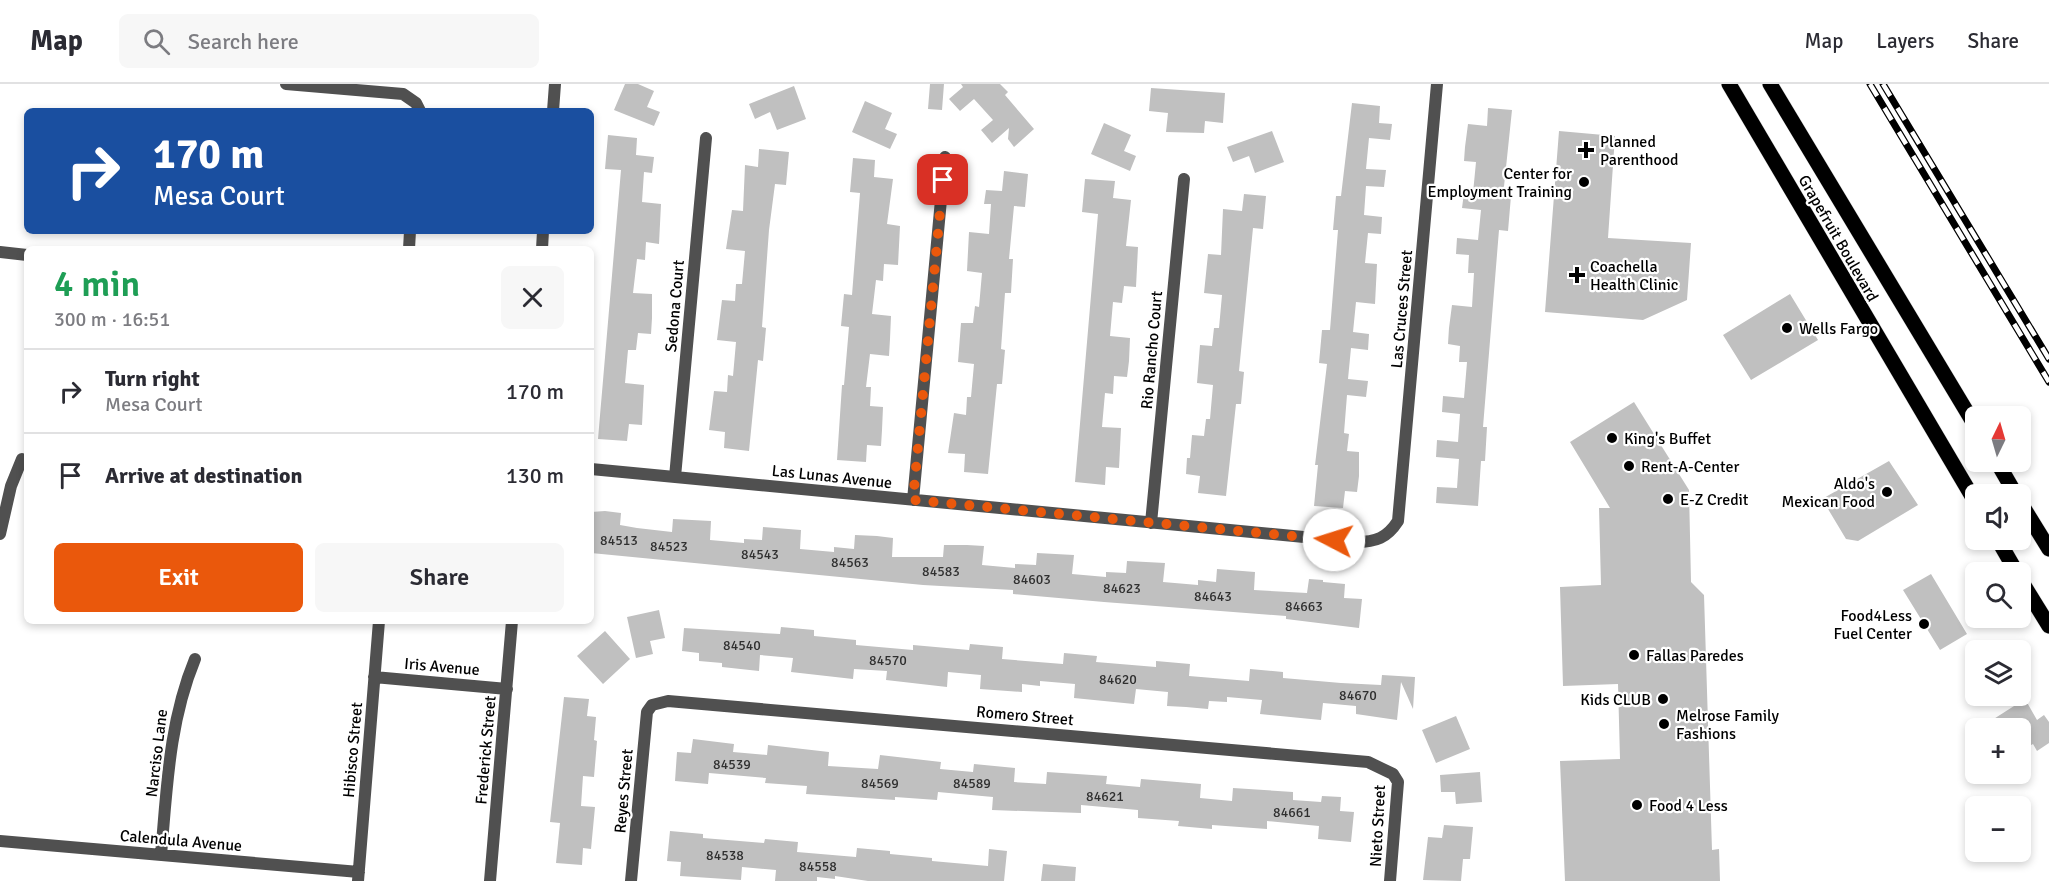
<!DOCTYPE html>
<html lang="en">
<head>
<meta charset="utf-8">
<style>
	body { margin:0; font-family:Signika,sans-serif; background:#f7f7f7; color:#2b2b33; height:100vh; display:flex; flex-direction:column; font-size:22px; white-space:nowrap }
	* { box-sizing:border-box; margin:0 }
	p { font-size:20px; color:#7c7c81 }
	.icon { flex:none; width:33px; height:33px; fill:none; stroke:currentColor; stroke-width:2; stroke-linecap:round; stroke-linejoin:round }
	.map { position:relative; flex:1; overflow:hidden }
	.drawer { position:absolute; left:24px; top:162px; width:570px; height:378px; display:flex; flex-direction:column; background:#fff; border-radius:9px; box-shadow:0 3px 9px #0003 }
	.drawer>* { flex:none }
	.top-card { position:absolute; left:24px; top:24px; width:570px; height:126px; border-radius:9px; box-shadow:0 3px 9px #0003; background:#1a4fa0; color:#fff; overflow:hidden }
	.needle { width:39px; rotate:5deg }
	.tools { position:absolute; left:1965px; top:322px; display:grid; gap:12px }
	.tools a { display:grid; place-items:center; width:66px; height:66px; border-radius:9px; background:#fff; box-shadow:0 3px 9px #0003; font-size:30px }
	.pin { position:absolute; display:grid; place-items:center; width:51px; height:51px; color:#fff; margin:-26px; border-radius:12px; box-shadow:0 3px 9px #0006 }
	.me { position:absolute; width:66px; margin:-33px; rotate:275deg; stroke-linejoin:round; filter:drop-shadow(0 0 4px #0008) }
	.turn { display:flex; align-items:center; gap:21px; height:126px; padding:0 30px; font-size:27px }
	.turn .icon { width:78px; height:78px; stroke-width:2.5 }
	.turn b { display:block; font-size:42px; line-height:51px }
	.round { display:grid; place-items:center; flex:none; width:63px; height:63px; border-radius:9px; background:#f7f7f7 }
	.head { display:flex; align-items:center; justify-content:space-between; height:102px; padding:0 30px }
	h1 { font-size:36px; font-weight:600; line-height:45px; color:#1e9e55 }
	.action { display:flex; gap:12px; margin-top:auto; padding:12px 30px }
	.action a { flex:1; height:69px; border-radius:9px; background:#ea580c; color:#fff; font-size:24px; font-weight:600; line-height:69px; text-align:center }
	.action a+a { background:#f7f7f7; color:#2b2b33 }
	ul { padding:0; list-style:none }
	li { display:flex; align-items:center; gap:18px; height:84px; padding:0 30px; border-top:2px solid #e1e1e2 }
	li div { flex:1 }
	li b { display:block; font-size:22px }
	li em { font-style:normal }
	header { display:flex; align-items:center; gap:36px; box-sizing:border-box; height:84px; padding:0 30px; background:#fff; border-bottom:2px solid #e1e1e2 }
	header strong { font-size:28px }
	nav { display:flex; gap:33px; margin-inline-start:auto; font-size:21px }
	.search { width:420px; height:54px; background:#f7f7f7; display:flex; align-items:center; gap:15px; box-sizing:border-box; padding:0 21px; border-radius:9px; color:#7c7c81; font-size:22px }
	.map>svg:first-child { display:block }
	.building { fill:#c0c0c0 }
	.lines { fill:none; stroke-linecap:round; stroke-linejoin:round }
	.primary-casing { stroke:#dbdbdb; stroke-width:16 }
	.street { stroke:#505050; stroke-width:12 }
	.primary { stroke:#000; stroke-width:15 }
	.rail-casing { stroke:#000; stroke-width:7 }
	.rail { stroke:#fff; stroke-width:4.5; stroke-dasharray:14; stroke-linecap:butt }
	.route { stroke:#ea580c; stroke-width:10; stroke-dasharray:0 18 }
	.poi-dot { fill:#000; stroke:#fff; stroke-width:2 }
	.labels { text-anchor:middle; stroke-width:4.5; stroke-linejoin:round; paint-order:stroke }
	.number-label { font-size:14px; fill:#303030 }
	.poi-label { font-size:16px; fill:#000; stroke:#fff; text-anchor:start }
	.street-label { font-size:16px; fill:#000; stroke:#fff }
</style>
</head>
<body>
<header>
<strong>Map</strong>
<div class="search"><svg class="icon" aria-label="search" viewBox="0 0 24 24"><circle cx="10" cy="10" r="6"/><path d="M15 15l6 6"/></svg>Search here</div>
<nav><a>Map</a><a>Layers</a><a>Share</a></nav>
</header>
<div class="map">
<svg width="2049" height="797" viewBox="0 0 2049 797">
	<rect width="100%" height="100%" fill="#fff"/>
	<path class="building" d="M625 0H638L654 7 647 23 660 28 654 42 614 26Z
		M930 0H944L942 26 928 25Z
		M961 0H1000L1008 8 1005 11 1034 45 1014 63 1008 55 1009 44 992 59 981 46 993 36 974 15 960 27 949 15 963 3Z
		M794 2 806 35 777 46 770 28 755 35 749 20Z
		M1151 4 1225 9 1223 39 1205 37 1204 49 1166 48 1168 29 1149 27Z
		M865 17 892 29 885 45 897 50 890 65 852 48Z
		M1352 19 1380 22 1379 39 1392 40 1390 56 1369 54 1366 85 1386 86 1384 103 1366 102 1364 131 1382 133 1381 150 1368 149 1365 179 1377 180 1375 220 1356 218 1353 248 1369 250 1368 266 1351 264 1348 295 1368 297 1366 313 1347 311 1344 349 1349 350 1347 367 1359 368V392L1357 408 1345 407 1343 424 1314 422 1318 381H1315L1327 280 1319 279 1322 246H1330L1338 146H1333L1336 112H1341Z
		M1488 24 1512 26 1503 112H1511L1508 147 1499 146 1483 343H1487L1485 377H1481L1478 422 1436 419 1437 403 1457 404 1459 375 1436 373 1437 356 1458 358 1460 330 1442 328 1443 312 1464 314 1467 278H1459L1460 262 1448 260 1449 244 1452 221 1472 223 1474 189H1468L1469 171 1456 170 1457 154 1478 156 1481 126 1462 124 1464 109H1473L1476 78 1464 77 1465 63 1468 40 1487 42Z
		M1104 39 1131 51 1124 67 1136 72 1130 87 1091 70Z
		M1272 47 1284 78 1255 89 1249 72 1233 78 1227 63Z
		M1559 47 1615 52 1608 154 1691 159 1687 216 1643 236 1545 228Z
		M608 51 637 54 636 71 654 73 652 89 644 88 642 118 661 120 659 160 646 158 645 176 637 175 633 209 652 210V234L651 250 638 249 636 266H628L625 299 644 301 642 341 629 340 627 357 598 355 621 86 605 85Z
		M759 65 789 68 786 101 775 100 769 146 762 243 766 244 763 277 758 276 749 367 724 364 725 348 709 346 714 307 727 308 728 291 733 292 736 258 717 256 722 216 735 217 736 200H742L745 167 726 165 732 126 743 127 745 81 758 83Z
		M853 74 875 76 874 93 893 95 887 140 900 142 898 181 884 180 883 197 876 196 872 230 891 232 890 255 889 272 870 270 866 303H871L870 322 883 323 882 346 881 362 867 361 866 378 837 376 842 301H844L849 243 841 242 844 210 852 211 860 109 850 108Z
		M1004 87 1028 90 1025 123 1014 122 1009 175H1013L1011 209H1005L1001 265 1005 266 1002 300H997L988 390 964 388 965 370 948 369 954 329 966 331 967 313H971L974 280 958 278 961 239H973L975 222 979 223 982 189 967 187 969 148 989 150 991 120H984L986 106 1002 107Z
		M1085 95 1115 97 1113 114 1131 116 1126 162 1138 163 1136 203 1124 202 1122 219 1113 218 1110 252 1130 254 1129 277 1127 293 1114 292 1113 310 1105 309 1102 343 1121 344 1119 384 1106 383 1105 401 1075 398 1098 130 1082 128Z
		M1244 110 1266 112 1263 145 1253 144 1239 287 1244 288 1241 320H1236L1226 412 1198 409 1200 392 1186 390 1187 374H1190L1192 351 1204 352 1206 335H1210L1213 301 1197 299 1200 261 1212 262 1214 244H1219L1222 211 1204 209 1208 170 1221 171 1223 125 1242 127Z
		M1790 210 1818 256 1751 296 1723 251Z
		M1634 318 1689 406 1691 498 1704 511 1712 766 1719 765 1720 797H1565L1560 677 1620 675 1618 600 1563 602 1560 503 1601 501 1599 424H1610L1570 358Z
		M1889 377 1918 421 1858 457 1846 455 1822 415Z
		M605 427 621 429 620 441 637 444 672 448 673 435 711 437 710 456 744 459V455L762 456 763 443 801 446 800 465 834 468V463L854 465 855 451 877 452 893 454 892 473H943L944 461H967L984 462 982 481 1015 484V480L1036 481 1037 469 1074 471 1072 490 1106 493V488L1126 489 1127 477 1165 479 1163 498 1198 501V496L1216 498 1217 485 1255 488 1254 506 1307 509 1309 495 1323 496V498L1345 500 1344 514 1362 515 1359 544 1286 535V532L1104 518 1013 510V506L923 501 591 469V428Z
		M1931 490 1967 550 1940 566 1903 506Z
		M659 526 665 554 650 557 653 570 636 574 627 533Z
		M781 543 814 546V552L856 556V561L913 566V561L969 566 970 560 1003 563 1002 575 1063 580 1064 569 1097 572 1096 578 1156 583V577L1190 580 1189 592 1249 597 1250 585 1283 588V594L1341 599 1381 601 1382 591 1415 593 1413 625 1401 598 1397 636 1356 630V622L1323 619 1321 636 1260 630 1262 616 1227 613V618L1209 617 1208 625 1186 623 1167 622 1168 608 1136 605 1134 620 1074 614 1075 600 1040 597V602L1022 600V608L980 605 981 591 948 588 947 603 886 596 887 587 854 585 853 595 791 588 793 574 760 571 759 587 722 583V579L699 577V569L682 567 684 544 780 550Z
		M605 547 630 575 603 600 577 572Z
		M564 613 589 615 587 632 596 633 594 656 597 657 594 693 583 692 581 722 595 723 591 765 583 764 582 781 556 779 560 739 550 738Z
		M2025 615 2037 636 2044 631 2049 638V659L2037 667 2033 660 2020 667V645H1978Z
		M1456 632 1470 665 1436 679 1422 646Z
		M693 655 734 660 733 668 767 671 768 661 829 668 828 682 878 685 880 671 941 678 940 685 973 688 974 680 1015 684 1014 698 1046 700 1047 688 1107 692 1106 700 1140 703 1141 695 1201 700 1200 714 1232 717 1233 704 1293 708V716L1321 718 1322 712 1341 713 1340 727 1354 728 1351 758 1318 755 1319 742 1267 737V745L1212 741V745L1178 742 1179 737 1138 734V726L1081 721V729L992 726 993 713 938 708 937 716 895 713V716L806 710 807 702 765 699 766 694 709 689 708 700 675 697 677 668 691 669Z
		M1480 688 1482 718 1456 720 1455 708H1441L1440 691Z
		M1444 741 1473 743 1470 775H1463L1461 797 1423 796 1428 753 1442 754Z
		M670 747 703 750V754L764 759 765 755 798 758 797 768 856 773 857 764 890 767V770L932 774V777L988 782 989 765 1007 767 1004 797H868L835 792V795L817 793V797H775L776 786 742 783 741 796 680 792 681 778 667 777Z
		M1043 780 1076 783 1075 797H1041Z"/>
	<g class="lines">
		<g class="primary-casing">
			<path id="primary" d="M1729 0 1976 419
				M1770 0 1976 343
				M1997 378 2016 411
				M2020 418 2049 465
				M1998 456 2017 489
				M2020 495 2049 542"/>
		</g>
		<path class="street" d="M286 0 403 10 416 19 420 27
			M553 27 555 0
			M409 165 410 147
			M542 165 543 147
			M0 168 27 171
			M591 385 1356 458C1376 458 1387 454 1398 437L1437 0
			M675 393 706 54
			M913 416 945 73
			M1151 439 1184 95
			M0 450 11 402 22 375
			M374 593 507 605
			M0 757 359 788
			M161 771C167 703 169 638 195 575
			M358 797 379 537
			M490 797 512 537
			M631 797 647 628 652 621 668 617 1368 678 1393 690 1398 698 1390 797"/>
		<use href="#primary" class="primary"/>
		<g class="rail-casing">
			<path id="rail" d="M1870 0 2049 298
				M1883 0 2049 275"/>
		</g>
		<use href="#rail" class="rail"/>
	</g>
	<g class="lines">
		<path class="route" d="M943 96 913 416 1334 456"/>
	</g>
	<g class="poi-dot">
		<path d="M1583 57h6v6h6v6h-6v6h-6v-6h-6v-6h6z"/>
		<circle cx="1584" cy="98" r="6"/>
		<path d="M1574 182h6v6h6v6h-6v6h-6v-6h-6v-6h6z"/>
		<circle cx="1787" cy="244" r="6"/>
		<circle cx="1612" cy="354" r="6"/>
		<circle cx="1629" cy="382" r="6"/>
		<circle cx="1887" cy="408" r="6"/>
		<circle cx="1668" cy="415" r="6"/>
		<circle cx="1924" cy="540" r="6"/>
		<circle cx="1634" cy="571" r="6"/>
		<circle cx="1663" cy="615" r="6"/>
		<circle cx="1664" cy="640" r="6"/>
		<circle cx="1637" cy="721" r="6"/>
	</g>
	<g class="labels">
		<g class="number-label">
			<text x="619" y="461">84513</text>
			<text x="669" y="467">84523</text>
			<text x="760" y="475">84543</text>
			<text x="850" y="483">84563</text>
			<text x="941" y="492">84583</text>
			<text x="1032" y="500">84603</text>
			<text x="1122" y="509">84623</text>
			<text x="1213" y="517">84643</text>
			<text x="1304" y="527">84663</text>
			<text x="742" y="566">84540</text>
			<text x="888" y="581">84570</text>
			<text x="1118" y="600">84620</text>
			<text x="1358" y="616">84670</text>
			<text x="732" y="685">84539</text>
			<text x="880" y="704">84569</text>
			<text x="972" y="704">84589</text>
			<text x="1105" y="717">84621</text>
			<text x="1292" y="733">84661</text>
			<text x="725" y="776">84538</text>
			<text x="818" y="787">84558</text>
		</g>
		<g class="poi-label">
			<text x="1600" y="63">Planned<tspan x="1600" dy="18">Parenthood</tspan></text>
			<text x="1572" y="95" text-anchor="end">Center for<tspan x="1572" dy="18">Employment Training</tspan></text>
			<text x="1590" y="188">Coachella<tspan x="1590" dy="18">Health Clinic</tspan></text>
			<text x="1799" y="250">Wells Fargo</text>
			<text x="1624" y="360">King's Buffet</text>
			<text x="1641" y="388">Rent-A-Center</text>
			<text x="1875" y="405" text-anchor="end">Aldo's<tspan x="1875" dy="18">Mexican Food</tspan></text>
			<text x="1680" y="421">E-Z Credit</text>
			<text x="1912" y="537" text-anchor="end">Food4Less<tspan x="1912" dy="18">Fuel Center</tspan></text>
			<text x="1646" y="577">Fallas Paredes</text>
			<text x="1651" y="621" text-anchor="end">Kids CLUB</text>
			<text x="1676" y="637">Melrose Family<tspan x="1676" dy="18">Fashions</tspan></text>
			<text x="1649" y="727">Food 4 Less</text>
		</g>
		<g class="street-label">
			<text transform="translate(1839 154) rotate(60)" y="6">Grapefruit Boulevard</text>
			<text transform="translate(674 222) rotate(-85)" y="6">Sedona Court</text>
			<text transform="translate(1401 225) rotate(-85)" y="6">Las Cruces Street</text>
			<text transform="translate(1151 266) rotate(-85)" y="6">Rio Rancho Court</text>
			<text transform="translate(832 392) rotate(6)" y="6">Las Lunas Avenue</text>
			<text transform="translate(442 582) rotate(5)" y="6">Iris Avenue</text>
			<text transform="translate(1025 631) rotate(5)" y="6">Romero Street</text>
			<text transform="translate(352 666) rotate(-85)" y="6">Hibisco Street</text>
			<text transform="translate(485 666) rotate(-85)" y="6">Frederick Street</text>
			<text transform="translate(156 669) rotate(-83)" y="6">Narciso Lane</text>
			<text transform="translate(623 707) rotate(-85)" y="6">Reyes Street</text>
			<text transform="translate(1377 742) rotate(-87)" y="6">Nieto Street</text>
			<text transform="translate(181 756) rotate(5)" y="6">Calendula Avenue</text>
		</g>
	</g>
</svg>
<div class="tools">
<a><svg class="needle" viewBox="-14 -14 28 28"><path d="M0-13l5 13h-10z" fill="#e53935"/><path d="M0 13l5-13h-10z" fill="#7c7c81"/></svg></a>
<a><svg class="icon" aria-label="sound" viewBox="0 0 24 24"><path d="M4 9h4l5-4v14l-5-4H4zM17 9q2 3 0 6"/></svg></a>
<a><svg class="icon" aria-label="search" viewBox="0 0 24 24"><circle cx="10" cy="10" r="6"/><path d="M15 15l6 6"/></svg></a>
<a><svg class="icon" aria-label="layers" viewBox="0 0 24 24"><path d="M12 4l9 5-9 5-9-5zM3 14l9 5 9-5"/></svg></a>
<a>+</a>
<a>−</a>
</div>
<div class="pin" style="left:943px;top:96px;background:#d93025"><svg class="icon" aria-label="arrive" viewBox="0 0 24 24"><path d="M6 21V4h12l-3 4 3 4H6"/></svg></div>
<svg class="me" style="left:1334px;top:456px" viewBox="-20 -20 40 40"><circle r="19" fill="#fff"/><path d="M0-13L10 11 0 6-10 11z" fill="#ea580c"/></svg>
<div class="top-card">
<div class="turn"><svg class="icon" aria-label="right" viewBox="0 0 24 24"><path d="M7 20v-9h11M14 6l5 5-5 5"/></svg><div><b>170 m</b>Mesa Court</div></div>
</div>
<section class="drawer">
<div class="head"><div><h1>4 min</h1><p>300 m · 16:51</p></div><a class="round"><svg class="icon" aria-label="close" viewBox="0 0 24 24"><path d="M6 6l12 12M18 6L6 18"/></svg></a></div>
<ul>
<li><svg class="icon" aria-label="right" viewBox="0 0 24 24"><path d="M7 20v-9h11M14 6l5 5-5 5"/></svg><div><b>Turn right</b><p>Mesa Court</p></div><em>170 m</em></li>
<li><svg class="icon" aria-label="arrive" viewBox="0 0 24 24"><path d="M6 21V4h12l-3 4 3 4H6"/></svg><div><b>Arrive at destination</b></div><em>130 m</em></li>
</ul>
<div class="action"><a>Exit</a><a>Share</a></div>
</section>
</div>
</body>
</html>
